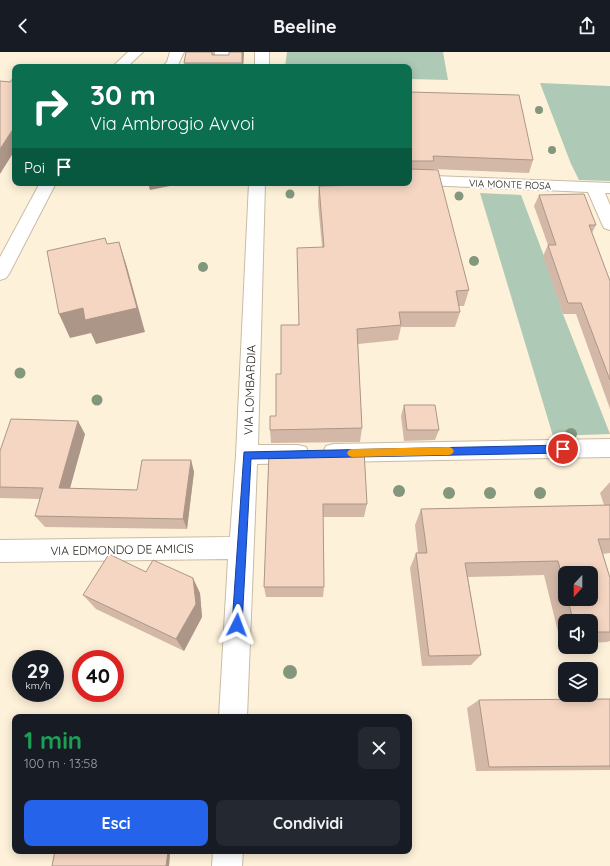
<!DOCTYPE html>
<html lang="it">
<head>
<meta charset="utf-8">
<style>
	body { margin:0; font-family:Quicksand,sans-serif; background:#242831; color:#f1f3f6; height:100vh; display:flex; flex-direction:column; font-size:15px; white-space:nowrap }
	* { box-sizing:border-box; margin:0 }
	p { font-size:13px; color:#9ea1a6 }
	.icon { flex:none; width:22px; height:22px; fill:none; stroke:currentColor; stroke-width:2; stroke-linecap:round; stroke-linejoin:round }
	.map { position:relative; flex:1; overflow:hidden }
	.details { position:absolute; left:12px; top:662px; width:400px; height:140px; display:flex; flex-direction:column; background:#171b24; border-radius:8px; box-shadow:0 2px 10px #0003 }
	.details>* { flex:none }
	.banner { position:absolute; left:12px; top:12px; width:400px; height:122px; border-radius:8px; box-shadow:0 2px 10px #0003; background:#0b6e4f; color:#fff; overflow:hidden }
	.needle { width:26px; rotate:201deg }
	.buttons { position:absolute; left:558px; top:514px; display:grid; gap:8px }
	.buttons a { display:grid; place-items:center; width:40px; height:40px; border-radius:8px; background:#171b24; box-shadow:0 2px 10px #0003; font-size:20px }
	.speed { position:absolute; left:12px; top:598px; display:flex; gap:8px; font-size:20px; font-weight:700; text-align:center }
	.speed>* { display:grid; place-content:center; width:52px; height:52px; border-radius:50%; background:#171b24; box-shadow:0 2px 10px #0003; line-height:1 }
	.speed small { font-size:10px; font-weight:400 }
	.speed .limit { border:6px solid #d22; background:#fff; color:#111 }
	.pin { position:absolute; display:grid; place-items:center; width:34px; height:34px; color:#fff; margin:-17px; border:2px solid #fff; border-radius:50%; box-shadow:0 1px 4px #0007 }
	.me { position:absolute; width:44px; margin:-22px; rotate:3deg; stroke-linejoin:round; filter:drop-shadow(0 0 3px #0008) }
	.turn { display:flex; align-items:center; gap:14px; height:84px; padding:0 12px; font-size:18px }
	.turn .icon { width:52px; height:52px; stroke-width:2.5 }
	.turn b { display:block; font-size:28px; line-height:34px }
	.then { display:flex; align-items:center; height:38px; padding:0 12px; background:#0003; gap:8px; font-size:15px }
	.round { display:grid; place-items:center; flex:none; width:42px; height:42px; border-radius:8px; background:#242831 }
	.summary { display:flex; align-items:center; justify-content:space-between; height:68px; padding:0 12px }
	h1 { font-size:24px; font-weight:700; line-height:30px; color:#1e9e55 }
	.button { display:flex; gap:8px; margin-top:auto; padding:8px 12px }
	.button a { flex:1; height:46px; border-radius:8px; background:#2563eb; color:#fff; font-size:16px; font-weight:700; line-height:46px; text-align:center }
	.button a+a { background:#242831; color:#f1f3f6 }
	header { display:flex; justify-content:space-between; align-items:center; height:52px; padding:0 12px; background:#171b24; font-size:18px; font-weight:700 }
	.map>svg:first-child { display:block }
	.green { fill:#aec9b5 }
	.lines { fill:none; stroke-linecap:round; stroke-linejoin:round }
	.minor-casing { stroke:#c9bca6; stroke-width:2 }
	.minor { fill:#fff; fill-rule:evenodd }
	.tree { fill:#83977c }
	.wall { fill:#d3b8a8; fill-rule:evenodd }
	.shaded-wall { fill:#ac9688 }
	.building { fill:#f5d6c3; stroke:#ac9688 }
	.route { fill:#2563eb; stroke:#184099 }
	.slow { fill:#f59e0b }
	.labels { text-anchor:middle; stroke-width:4; stroke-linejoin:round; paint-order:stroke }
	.far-street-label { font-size:10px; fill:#201b13; stroke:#fff }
	.street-label { font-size:12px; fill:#201b13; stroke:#fff }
</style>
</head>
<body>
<header><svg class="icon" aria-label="back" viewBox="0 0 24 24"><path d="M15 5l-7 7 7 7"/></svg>Beeline<svg class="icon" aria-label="share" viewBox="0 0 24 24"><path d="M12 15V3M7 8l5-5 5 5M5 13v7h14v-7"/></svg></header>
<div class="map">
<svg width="610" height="814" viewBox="0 0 610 814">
	<rect width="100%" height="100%" fill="#fef1da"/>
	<path class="green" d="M287 0H443L448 28 409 27V15H285Z
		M540 31 610 34V129L579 128 571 112Z
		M480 141 521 143 544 204 563 262 610 382 553 384Z"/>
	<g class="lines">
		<g class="minor-casing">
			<path id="minor" d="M128 0H143L127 15H112Z
				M170 0H184L177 15H162L167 10Z
				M215 0H229V15H215Z
				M255 0H269V15H255Z
				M409 123 610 131V141H605L610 153V178L604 176 602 172 588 140 403 132 409 131Z
				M40 131H56L9 222 6 226 0 228V205Z
				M249 131H265L258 393H298L306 395 309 402 306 409 298 411 257 412 247 665H219L228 507 0 510V488L230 485 236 403Z
				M610 387V405L334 410 326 408 323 401 326 394 334 392Z
				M213 799H243L242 814H212Z"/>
		</g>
		<use href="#minor" class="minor"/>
	</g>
	<g class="tree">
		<circle cx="539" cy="58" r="4"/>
		<circle cx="552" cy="98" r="4"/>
		<circle cx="290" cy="142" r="4.5"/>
		<circle cx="459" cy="144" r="4.5"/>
		<circle cx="474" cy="209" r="5"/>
		<circle cx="203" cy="215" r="5"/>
		<circle cx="20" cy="321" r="5.5"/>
		<circle cx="97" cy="348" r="5.5"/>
		<circle cx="571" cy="382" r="6"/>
		<circle cx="399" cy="439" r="6"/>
		<circle cx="449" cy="441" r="6"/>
		<circle cx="490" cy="441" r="6"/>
		<circle cx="540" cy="441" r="6"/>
		<circle cx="290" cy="620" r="7"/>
	</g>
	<path class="wall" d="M214 0V3H229V0H244L243 15H185L184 11Z
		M409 40 533 108 529 121 433 117 469 238 464 254H459L460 260 455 275H401L398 288 358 292 362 376 360 390 271 391 270 378 276 364 281 322 298 273 322 195 318 151 319 134 406 132V131H409Z
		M539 143 596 173 592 181 610 229V357L576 262H563L543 204 548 193 534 154Z
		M404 353 439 378 435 388 404 389 401 364Z
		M85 382 70 436 137 438 191 408 194 420 187 477 45 475 35 464 40 447 0 446V399Z
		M269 400 367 452 364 465H323L324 535 323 545H266L264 535Z
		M610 430V501L603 502 610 526V589L607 590 591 591V569H565V592H561L544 523 468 525 481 603 471 613 422 614 410 516 416 501H418L415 473 421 457 604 453 600 441ZM565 521 591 547H565Z
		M146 520 200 541 202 565 184 599 96 557 83 543Z
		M479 648 610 714V718L476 719 467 656Z
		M55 799H141L170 800 169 814H52Z"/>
	<path class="shaded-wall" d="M242 0H244L243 15H242Z
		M15 74V98L0 122V97Z
		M148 131H185L150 138Z
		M119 190 127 215 145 280 96 292 91 281 70 286 59 262Z
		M78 369 85 382 67 447 59 436Z
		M191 408 194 420 187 477 183 467Z
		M193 526 200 541 202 565 184 599 176 587Z
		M168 800H170L169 814H166Z"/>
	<path class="building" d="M186 0H212V3H229V0H242V11H184Z
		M14 25H15V74L0 97V29L10 30Z
		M409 40 519 43 533 108 433 104 434 109H410V117H409Z
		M409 117 438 118 469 238 456 239 460 260H399L401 273 357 277 362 376 270 378V364H276V322H281V273H299L297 196 324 195 319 134 409 132Z
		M584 142 596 173H589L610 229V328L581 251H568L548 193H556L539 143Z
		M105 186 107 192 119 190 137 256 85 268 83 256 59 262 47 199Z
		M404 353H435L439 378H407Z
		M11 367 78 369 59 436 137 438 142 408H191L183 467 35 464 43 436 0 435V399Z
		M364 398 367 452H323L324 535H264L269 400Z
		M610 453V487H598L610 526V580H591V569H573L568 547H591V521H565V536L558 509 465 511 481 603 429 604 416 501H427L421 457Z
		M109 502 146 520 153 508 193 526 196 552 176 587 83 543Z
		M610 647V714L489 715 479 648Z
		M55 799H120L168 800 166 814H52Z"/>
	<path class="route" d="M563 393 566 394 568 397 566 400 563 401 251 407 242 573 241 577 237 578 233 577 232 573 244 400Z"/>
	<path class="slow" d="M449 395 452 396 454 399 452 402 449 403 352 405 349 404 347 401 349 398 352 397Z"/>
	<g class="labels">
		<g class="far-street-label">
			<text transform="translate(510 132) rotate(2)" y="4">VIA MONTE ROSA</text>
		</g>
		<g class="street-label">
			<text transform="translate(250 338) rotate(-88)" y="4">VIA LOMBARDIA</text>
			<text transform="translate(122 498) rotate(-1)" y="4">VIA EDMONDO DE AMICIS</text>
		</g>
	</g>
</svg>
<div class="buttons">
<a><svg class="needle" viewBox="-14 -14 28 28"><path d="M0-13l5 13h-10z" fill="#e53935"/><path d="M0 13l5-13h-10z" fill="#9ea1a6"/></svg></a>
<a><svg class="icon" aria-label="sound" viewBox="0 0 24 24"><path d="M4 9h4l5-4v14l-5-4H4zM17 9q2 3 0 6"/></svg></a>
<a><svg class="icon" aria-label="layers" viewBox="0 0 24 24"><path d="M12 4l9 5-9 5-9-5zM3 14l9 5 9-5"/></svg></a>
</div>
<div class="speed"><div>29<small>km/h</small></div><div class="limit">40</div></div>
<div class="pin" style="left:563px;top:397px;background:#d93025"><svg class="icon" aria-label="arrive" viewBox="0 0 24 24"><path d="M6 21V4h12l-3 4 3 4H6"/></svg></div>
<svg class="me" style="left:237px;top:573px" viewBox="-20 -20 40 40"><path d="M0-17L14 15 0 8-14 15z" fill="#2563eb" stroke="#fff" stroke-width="4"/></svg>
<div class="banner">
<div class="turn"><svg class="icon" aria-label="right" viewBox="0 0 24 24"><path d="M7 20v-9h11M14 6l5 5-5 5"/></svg><div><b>30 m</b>Via Ambrogio Avvoi</div></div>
<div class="then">Poi<svg class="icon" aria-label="arrive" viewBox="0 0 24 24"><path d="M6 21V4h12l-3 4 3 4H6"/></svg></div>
</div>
<section class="details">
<div class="summary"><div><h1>1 min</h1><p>100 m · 13:58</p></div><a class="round"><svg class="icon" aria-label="close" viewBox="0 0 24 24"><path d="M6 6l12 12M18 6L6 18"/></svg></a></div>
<div class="button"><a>Esci</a><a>Condividi</a></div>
</section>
</div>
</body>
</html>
